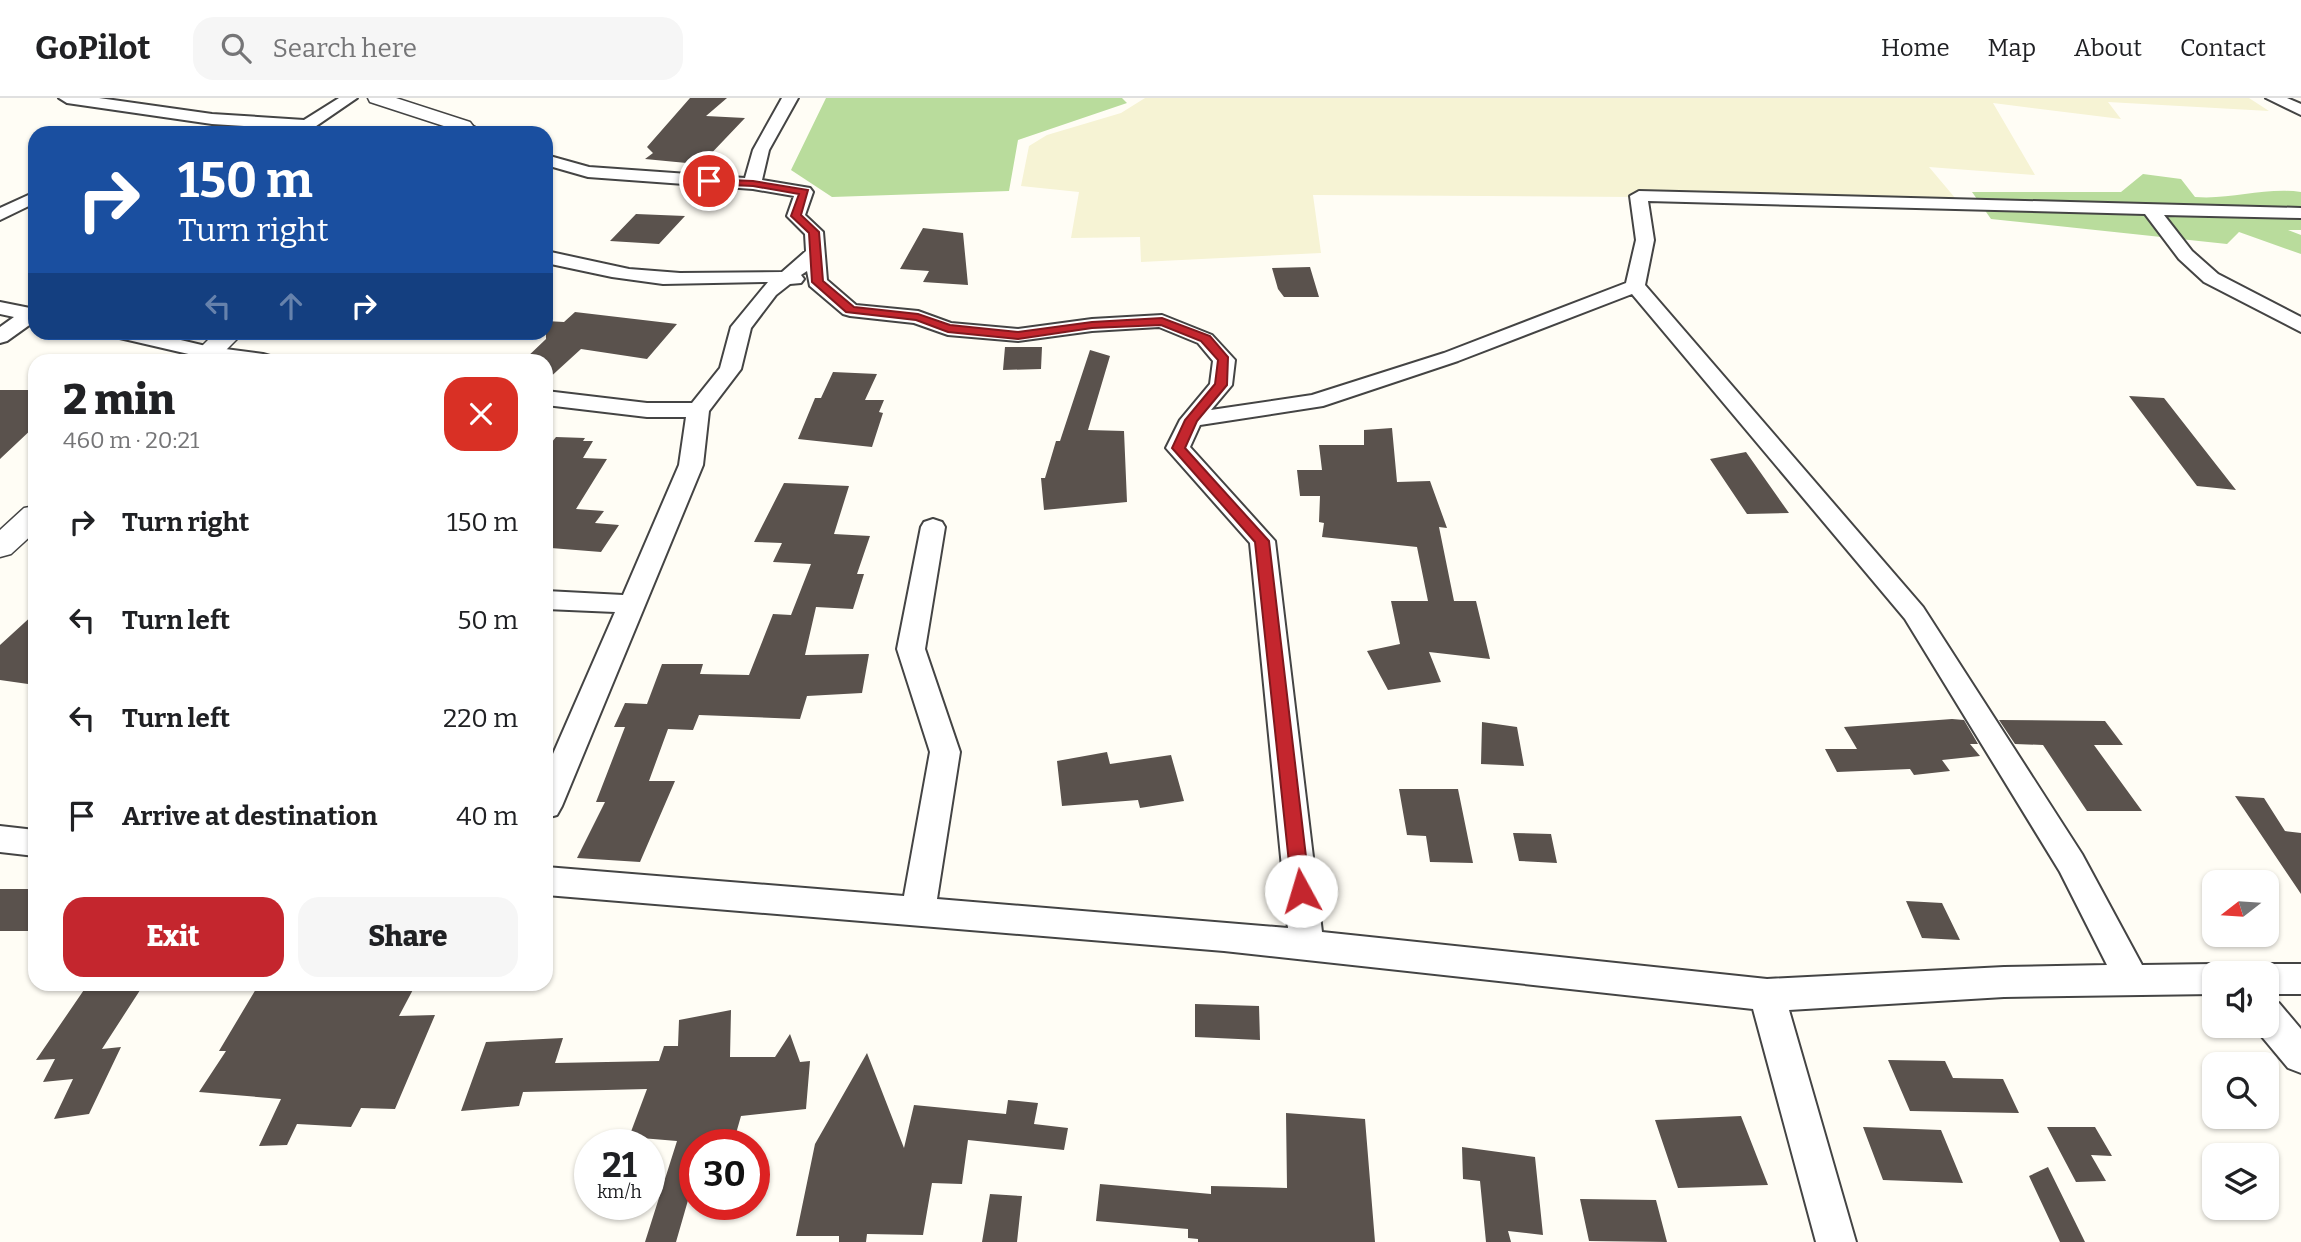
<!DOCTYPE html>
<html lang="en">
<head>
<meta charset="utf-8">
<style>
	body { margin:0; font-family:Bitter,serif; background:#f6f6f6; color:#202124; height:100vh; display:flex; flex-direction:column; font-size:26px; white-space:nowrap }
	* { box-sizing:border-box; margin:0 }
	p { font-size:23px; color:#757577 }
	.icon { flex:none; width:38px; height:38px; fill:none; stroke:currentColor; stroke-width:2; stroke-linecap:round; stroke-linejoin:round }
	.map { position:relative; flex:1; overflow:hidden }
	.side { position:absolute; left:28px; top:256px; width:525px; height:637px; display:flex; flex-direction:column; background:#fff; border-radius:21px; box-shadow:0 2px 5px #0004 }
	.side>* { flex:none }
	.top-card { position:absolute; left:28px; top:28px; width:525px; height:214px; border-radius:21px; box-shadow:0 2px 5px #0004; background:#1a4fa0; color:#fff; overflow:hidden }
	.needle { width:46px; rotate:253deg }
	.controls { position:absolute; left:2202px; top:772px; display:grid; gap:14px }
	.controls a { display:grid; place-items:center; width:77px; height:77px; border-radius:14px; background:#fff; box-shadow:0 2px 5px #0004; font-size:35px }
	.speed { position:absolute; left:574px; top:1031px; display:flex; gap:14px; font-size:35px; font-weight:700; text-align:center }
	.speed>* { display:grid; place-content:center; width:91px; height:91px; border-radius:50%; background:#fff; box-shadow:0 2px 5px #0004; line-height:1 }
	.speed small { font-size:18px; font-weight:400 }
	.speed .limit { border:10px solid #d22; background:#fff; color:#111 }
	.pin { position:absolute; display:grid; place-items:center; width:60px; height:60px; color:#fff; margin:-30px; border:4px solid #fff; border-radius:50%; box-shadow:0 2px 7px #0007 }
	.me { position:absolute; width:77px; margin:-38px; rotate:354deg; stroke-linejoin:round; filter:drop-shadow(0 0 5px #0008) }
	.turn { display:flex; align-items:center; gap:24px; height:147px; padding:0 35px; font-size:32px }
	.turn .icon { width:91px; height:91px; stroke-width:2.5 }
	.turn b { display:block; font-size:49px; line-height:60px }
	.lanes { display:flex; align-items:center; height:66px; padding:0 35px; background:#0003; justify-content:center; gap:35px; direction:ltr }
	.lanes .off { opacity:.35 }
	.round { display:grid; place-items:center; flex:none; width:74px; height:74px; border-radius:21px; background:#f6f6f6 }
	.summary { display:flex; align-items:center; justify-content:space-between; height:119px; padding:0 35px }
	h1 { font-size:42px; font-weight:800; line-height:52px }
	.primary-button { display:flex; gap:14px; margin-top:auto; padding:14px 35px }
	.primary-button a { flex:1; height:80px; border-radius:21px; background:#c4262e; color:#fff; font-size:28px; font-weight:800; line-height:80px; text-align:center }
	.primary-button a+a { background:#f6f6f6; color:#202124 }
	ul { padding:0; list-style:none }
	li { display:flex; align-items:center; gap:21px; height:98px; padding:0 35px }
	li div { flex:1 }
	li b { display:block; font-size:26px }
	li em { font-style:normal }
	header { display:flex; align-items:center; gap:42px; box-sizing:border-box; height:98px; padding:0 35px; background:#fff; border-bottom:2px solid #e0e0e0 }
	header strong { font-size:33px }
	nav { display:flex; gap:38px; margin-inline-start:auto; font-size:24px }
	.search { width:490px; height:63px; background:#f6f6f6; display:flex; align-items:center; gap:18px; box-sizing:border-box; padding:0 24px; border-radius:21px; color:#757577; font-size:26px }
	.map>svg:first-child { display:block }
	.farmland { fill:#f6f3d4 }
	.forest { fill:#b9dc9c }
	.building { fill:#5a524d }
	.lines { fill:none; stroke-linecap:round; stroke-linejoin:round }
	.minor-casing { stroke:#444; stroke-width:4 }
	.tertiary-casing { stroke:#444; stroke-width:3 }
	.minor { fill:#fff; fill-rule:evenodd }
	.tertiary { fill:#fff; fill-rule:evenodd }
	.route { fill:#c4262e; stroke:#7f191e; stroke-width:2 }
</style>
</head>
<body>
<header>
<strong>GoPilot</strong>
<div class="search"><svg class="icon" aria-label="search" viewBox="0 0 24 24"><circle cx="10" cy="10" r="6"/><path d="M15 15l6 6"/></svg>Search here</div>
<nav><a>Home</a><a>Map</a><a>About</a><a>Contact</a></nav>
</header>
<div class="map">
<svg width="2301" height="1144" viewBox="0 0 2301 1144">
	<rect width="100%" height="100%" fill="#fffdf5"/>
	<path class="farmland" d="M1145 0H2249L2269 13 2108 4 2121 21 1993 5 2035 77 1929 69 1956 101 1313 97 1321 155 1141 164 1140 139 1071 140 1079 94 1021 88 1029 48 1047 37 1121 15Z"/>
	<path class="forest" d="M826 0H1122L1127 5 1018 42 1009 93 832 99 791 72Z
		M2143 76 2181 81 2195 99C2231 102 2265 89 2301 94V132H2288L2301 137V156L2239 134 2227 146 1991 121 1972 94H2121Z"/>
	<path class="building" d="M690 0H727L706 18 745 20 704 63 697 66 645 61 653 55 647 49Z
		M636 116 685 118 659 146 610 143Z
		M923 130 963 135 968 187 923 184 929 173 900 171Z
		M1310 169 1319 199H1284L1278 191 1272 170Z
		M575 214 677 226 647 261 581 251 546 283V262H524L546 241V223L564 224Z
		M1005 249H1042L1041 271 1003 272Z
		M1090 252 1110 258 1088 332 1124 333 1127 404 1044 412 1041 380H1045L1056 343H1060Z
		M833 274 877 276 865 302H884L879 314 883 315 872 349 798 341 815 300H821Z
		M0 292H35V328L0 361Z
		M2129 298 2164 300 2236 392 2197 388Z
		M1392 330 1397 384 1430 383 1447 430 1439 429 1454 503H1476L1490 561 1429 554 1441 584 1388 592 1367 553 1400 546 1391 503H1428L1417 449 1322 439 1324 425 1319 424 1320 398H1300L1297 372H1322L1319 347H1364V332Z
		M556 339 585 340 583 343H593L583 360 607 361 576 411 604 413 595 425 619 427 601 454 551 450 546 457V351Z
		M1746 354 1789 415 1747 416 1710 361Z
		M784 385 849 388 834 436 870 438 857 476H864L853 511 816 509 805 557 869 556 862 595 807 598 800 621 699 617 693 632 668 631 649 683H675L640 764 577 760 605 704H596L625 629H614L625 605 647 606 662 566H703L700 576 749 577 773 516 791 517 811 466 773 464 782 445 754 444Z
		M35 515V587L0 582V547Z
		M1952 621 1964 622 1978 646H1970L1980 658 1942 662 1950 673 1914 677 1910 671 1837 674 1825 651H1857L1844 629Z
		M1999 622 2105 623 2123 647H2094L2142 713H2087L2043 647 2015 646Z
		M1482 624 1517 629 1524 668 1481 666Z
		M1107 654 1110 666 1171 657 1184 703 1140 710 1138 702 1062 708 1057 663Z
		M1399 691H1458L1473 765 1430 764 1426 738 1407 737Z
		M2235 698 2264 700 2285 733 2301 735V796Z
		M1513 735 1551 736 1557 765 1519 763Z
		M0 791H35V833H0Z
		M1906 803 1942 805 1960 842 1922 840Z
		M88 886H144L102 951 121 949 89 1016 54 1021 73 981 43 984 55 961 36 962Z
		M259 886H416L399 918 435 917 395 1011 361 1010 351 1029 297 1026 287 1047 259 1048 281 1001 199 994 226 953H219Z
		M1195 906 1259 908 1260 942 1195 939Z
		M731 912 730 959H775L790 936 800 964 810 963 806 1011 741 1018 733 1046H695V1078L676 1144H645L677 1043 629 1039 647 991 523 994 519 1008 461 1013 486 944 563 940 555 965 659 963 664 948H678L679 922Z
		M867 955 904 1050 914 1007 1006 1016 1008 1002 1038 1005 1034 1026 1068 1030 1064 1052 968 1042 962 1086 932 1085 923 1137 867 1136 866 1144H839V1138H796L815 1046Z
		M1888 962 1945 963 1953 980 2003 981 2019 1015 1910 1013Z
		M1286 1015 1365 1021 1375 1144H1198V1141L1188 1140V1131L1096 1123 1100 1086 1211 1096V1088L1287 1090Z
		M1741 1018 1768 1087 1678 1090 1655 1022Z
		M1863 1029 1941 1032 1963 1085 1883 1082Z
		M2047 1029H2095L2112 1058 2091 1057 2106 1083 2076 1084Z
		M1462 1049 1535 1059 1543 1137 1508 1133 1511 1144H1486L1480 1083 1463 1081Z
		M2048 1069 2085 1144H2060L2029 1078Z
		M990 1096 1022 1098 1017 1144H982Z
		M1580 1101 1656 1102 1667 1144 1589 1143Z"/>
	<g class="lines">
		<g class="minor-casing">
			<path id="minor" d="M59 0H99L212 16 304 22 339 0H357L306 35H287L291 31 212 26 67 5Z
				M782 0H798L769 52 762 82 810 90 813 94 805 117 823 134 827 182 856 207 918 213 951 225 1018 231 1092 221 1162 217 1212 237 1235 262 1232 287 1211 312 1312 297 1444 255 1626 185 1636 142 1630 98 1639 93 2301 110V120L2164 117 2192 153 2218 176 2301 219V234L2204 184 2179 161 2145 116 1648 103 1654 142 1645 187 1923 509 2082 756 2142 867 2214 866 2226 870 2229 875H2214V896L2004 899 1789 912 1856 1144H1816L1753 911 1224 853 546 797V769L904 798 930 654 897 551 921 429 924 424 933 421 942 424 945 429 925 551 960 654 937 801 1288 830 1250 445 1166 350 1180 322 1210 286 1213 263 1198 245 1159 229 1092 233 1018 243 948 237 914 225 850 218 843 216 810 188 807 173 801 177 804 181 801 185 790 186 776 197 751 230 741 271 709 313 703 367 562 708 557 717 546 720V672L615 514 546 511V493L623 497 679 367 686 319H647L546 307V293L647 305H692L720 270 731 229 768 184 663 186 612 179 546 165V153L629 171 680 175 782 174 806 153 805 136 787 118 794 98 753 91 588 79 546 67V57L589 69 745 80 753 52ZM1632 196 1905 521 2060 774 2107 867 2004 869 1767 881 1322 834 1275 443 1190 349 1200 327 1323 308 1458 263Z
				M2266 0H2287L2301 6V17Z
				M463 23 485 35C474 35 462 37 455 28L457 25Z
				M35 94V105L0 122V110Z
				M0 204 35 211V223L7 243 0 245V229L14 219 0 216Z
				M108 234H147L210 249 263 256 270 258 274 262 210 261 111 238Z
				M0 728 35 732V758L0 754Z
				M2266 866H2301V896H2266V875H2251L2254 870Z
				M2266 900 2279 905 2301 931V975L2288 970 2253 928H2266Z"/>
		</g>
		<g class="tertiary-casing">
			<path id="tertiary" d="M368 0H396L470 24 473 28 463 34 456 32 370 4Z
				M216 234H244L216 262H188Z
				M35 408V434L11 456 0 459V432L24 410Z"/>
		</g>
		<use href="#minor" class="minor"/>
		<use href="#tertiary" class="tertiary"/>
	</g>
	<path class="route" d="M706 81 753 83 808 92 801 117 819 134 823 183 854 209 918 216 950 227 1018 234 1092 224 1162 220 1210 238 1228 259 1227 287 1197 323 1185 350 1269 443 1310 793 1308 799 1301 801 1294 799 1292 793 1255 444 1172 350 1185 322 1215 286 1218 262 1201 243 1161 227 1092 230 1018 241 948 234 916 222 846 214 812 184 809 135 791 118 799 96 753 88 709 86 706 85Z"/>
</svg>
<div class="controls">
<a><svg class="needle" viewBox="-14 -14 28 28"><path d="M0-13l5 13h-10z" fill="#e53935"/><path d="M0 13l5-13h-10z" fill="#757577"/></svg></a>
<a><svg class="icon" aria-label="sound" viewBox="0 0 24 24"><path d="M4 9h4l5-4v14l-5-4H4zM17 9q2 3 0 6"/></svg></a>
<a><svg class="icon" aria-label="search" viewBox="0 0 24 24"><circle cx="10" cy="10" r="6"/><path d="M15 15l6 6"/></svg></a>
<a><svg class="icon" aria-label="layers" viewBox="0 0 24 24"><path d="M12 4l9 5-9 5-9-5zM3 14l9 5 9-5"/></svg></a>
</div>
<div class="speed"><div>21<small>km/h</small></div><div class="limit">30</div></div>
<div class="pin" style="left:709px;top:83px;background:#d93025"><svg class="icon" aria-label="arrive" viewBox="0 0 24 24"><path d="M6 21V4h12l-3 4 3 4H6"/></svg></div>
<svg class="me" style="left:1301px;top:793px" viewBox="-20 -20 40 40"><circle r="19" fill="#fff"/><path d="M0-13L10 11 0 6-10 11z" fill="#c4262e"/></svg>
<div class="top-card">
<div class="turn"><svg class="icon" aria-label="right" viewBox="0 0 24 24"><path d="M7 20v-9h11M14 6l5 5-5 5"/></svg><div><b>150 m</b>Turn right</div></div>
<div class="lanes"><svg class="icon off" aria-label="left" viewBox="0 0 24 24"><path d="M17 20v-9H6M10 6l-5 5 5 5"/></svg><svg class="icon off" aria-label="ahead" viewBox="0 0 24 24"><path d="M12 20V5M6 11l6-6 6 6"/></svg><svg class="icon" aria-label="right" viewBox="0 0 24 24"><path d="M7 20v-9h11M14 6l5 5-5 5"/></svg></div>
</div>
<section class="side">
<div class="summary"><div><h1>2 min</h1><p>460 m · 20:21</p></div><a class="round" style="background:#d93025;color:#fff"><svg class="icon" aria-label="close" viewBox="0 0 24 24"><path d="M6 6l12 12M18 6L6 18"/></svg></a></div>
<ul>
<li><svg class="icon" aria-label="right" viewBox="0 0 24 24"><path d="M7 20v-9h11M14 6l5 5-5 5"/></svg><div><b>Turn right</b></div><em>150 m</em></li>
<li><svg class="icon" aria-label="left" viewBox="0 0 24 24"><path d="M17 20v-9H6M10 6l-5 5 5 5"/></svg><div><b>Turn left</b></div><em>50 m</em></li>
<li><svg class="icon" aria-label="left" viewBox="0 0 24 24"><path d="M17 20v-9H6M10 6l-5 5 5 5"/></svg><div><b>Turn left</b></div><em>220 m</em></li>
<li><svg class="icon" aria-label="arrive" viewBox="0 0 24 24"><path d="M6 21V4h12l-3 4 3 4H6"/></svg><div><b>Arrive at destination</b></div><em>40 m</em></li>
</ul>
<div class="primary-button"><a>Exit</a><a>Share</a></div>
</section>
</div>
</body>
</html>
